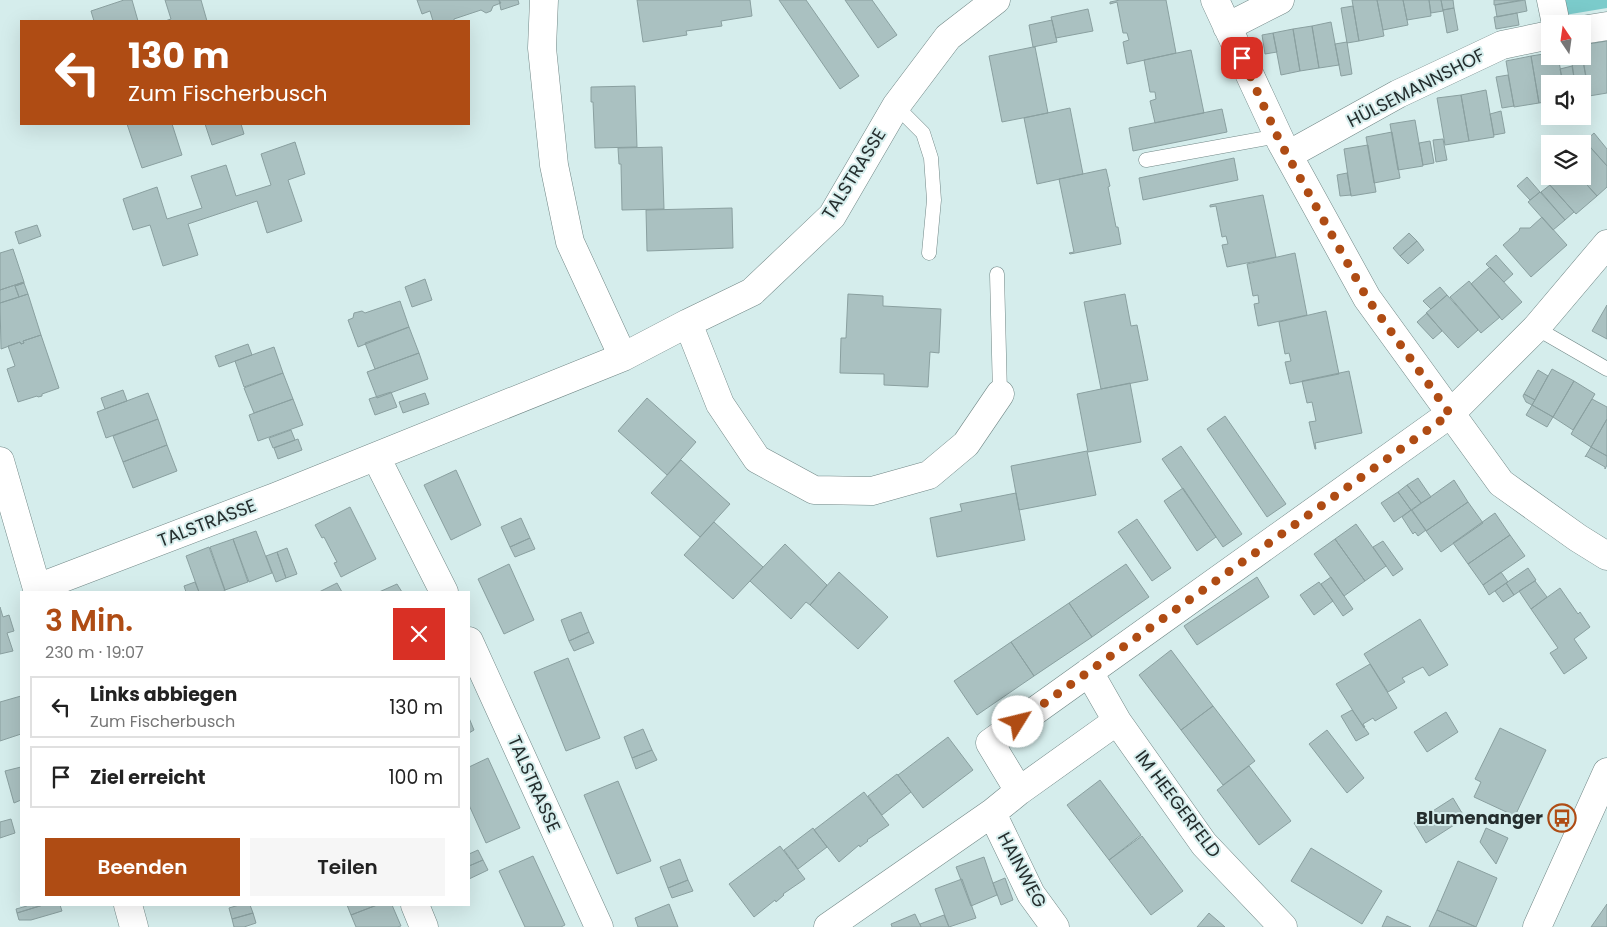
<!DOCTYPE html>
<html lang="de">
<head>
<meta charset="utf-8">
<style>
	body { margin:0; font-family:Poppins,sans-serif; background:#f6f6f6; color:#222; height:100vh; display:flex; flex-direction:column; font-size:19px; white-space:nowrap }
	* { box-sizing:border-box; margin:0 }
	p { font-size:16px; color:#767676 }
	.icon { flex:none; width:28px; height:28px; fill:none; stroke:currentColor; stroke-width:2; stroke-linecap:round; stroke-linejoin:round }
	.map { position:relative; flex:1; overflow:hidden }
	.side { position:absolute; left:20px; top:591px; width:450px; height:315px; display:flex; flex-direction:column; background:#fff; border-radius:0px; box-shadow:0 5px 20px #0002 }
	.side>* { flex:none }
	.hud { position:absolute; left:20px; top:20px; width:450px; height:105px; border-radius:0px; box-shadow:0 5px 20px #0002; background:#af4c14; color:#fff; overflow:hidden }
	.needle { width:32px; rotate:347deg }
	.tools { position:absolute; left:1541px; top:15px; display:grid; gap:10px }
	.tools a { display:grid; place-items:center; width:50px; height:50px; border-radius:0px; background:#fff; box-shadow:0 5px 20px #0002; font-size:25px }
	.pin { position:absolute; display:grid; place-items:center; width:42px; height:42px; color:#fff; margin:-21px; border-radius:10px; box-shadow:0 2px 8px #0006 }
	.me { position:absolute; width:55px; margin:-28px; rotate:54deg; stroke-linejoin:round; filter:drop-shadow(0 0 4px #0008) }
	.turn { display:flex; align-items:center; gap:18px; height:105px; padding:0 25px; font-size:22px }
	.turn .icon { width:65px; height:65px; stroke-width:2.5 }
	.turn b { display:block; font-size:35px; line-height:42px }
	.round { display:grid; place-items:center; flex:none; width:52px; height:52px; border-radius:0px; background:#f6f6f6 }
	.head { display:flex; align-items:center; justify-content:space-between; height:85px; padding:0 25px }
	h1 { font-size:30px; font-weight:600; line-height:38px; color:#af4c14 }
	.primary-button { display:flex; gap:10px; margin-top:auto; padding:10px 25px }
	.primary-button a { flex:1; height:58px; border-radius:0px; background:#af4c14; color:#fff; font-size:20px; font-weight:600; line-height:58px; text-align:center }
	.primary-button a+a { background:#f6f6f6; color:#222 }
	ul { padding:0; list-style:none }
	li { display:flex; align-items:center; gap:15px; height:62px; margin:0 10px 8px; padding:0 15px; border:2px solid #e0e0e0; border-radius:0px }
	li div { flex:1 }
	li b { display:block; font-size:19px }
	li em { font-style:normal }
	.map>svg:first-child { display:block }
	.green { fill:#7bcbcb }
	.building { fill:#aac1c1; stroke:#8aa0a0 }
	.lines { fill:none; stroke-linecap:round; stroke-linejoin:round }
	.lane-casing { stroke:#718786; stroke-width:15 }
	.street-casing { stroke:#718786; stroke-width:29 }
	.secondary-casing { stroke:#718786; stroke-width:29 }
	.lane { stroke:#fff; stroke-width:14 }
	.street { stroke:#fff; stroke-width:28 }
	.secondary { stroke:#fff; stroke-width:28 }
	.route { stroke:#af4c14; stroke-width:9; stroke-dasharray:0 16.2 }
	.labels { text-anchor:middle; stroke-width:4; stroke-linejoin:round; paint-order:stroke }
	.street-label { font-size:18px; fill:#242d2d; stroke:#d5edec }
	.poi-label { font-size:18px; font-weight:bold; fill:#242d2d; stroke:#d5edec; text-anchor:end }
</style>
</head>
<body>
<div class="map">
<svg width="1607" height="927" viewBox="0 0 1607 927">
	<rect width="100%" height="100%" fill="#d5edec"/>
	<path class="green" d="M1562 0H1607V8L1565 15Z"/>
	<path class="building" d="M124 0H132L138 21H94L91 11Z
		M165 0H201L207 21H165L171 19Z
		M417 0H499L501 3 493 6 491 11 486 13 481 10 454 19V21H433L430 11 422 14Z
		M499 0H518L519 4 501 10Z
		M637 0H750L752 16 721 21 722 26 686 31 687 35 643 42Z
		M779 0H806L859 76 840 89Z
		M845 0H872L897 35 878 48Z
		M1120 0H1166L1176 53 1127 64 1123 42 1129 40 1127 33H1123L1117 2 1110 4V2Z
		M1352 0H1377L1384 36 1359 41Z
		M1377 0H1403L1408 25 1383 30Z
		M1403 0H1429L1431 16 1407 20Z
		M1429 0H1441L1443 11 1431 13Z
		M1441 0H1453L1454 8 1443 10Z
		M1494 0H1521L1494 5Z
		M1525 0 1527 11 1497 17 1495 5Z
		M1353 6 1359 41 1347 43 1341 8Z
		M1454 8 1458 30 1447 33 1443 10Z
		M1088 9 1093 31 1056 38 1051 17Z
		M1517 13 1519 25 1496 29 1494 17Z
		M1052 20 1057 42 1033 47 1029 25Z
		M1331 22 1339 65 1319 68 1312 26Z
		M1312 26 1319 68 1300 71 1293 29Z
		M1293 29 1300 71 1281 75 1273 33Z
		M1273 33 1277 52 1265 54 1262 35Z
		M1607 41V93L1589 96 1582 55V45Z
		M1347 42 1352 74 1341 76 1335 44Z
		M1033 47H1035L1048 113 1002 122 989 56Z
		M1191 50 1204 113 1155 123 1150 101 1156 99 1155 92H1150L1144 60Z
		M1550 53V56H1558L1563 84H1550V101L1539 103 1531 56Z
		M1582 55 1589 92 1582 93V84H1575L1571 56Z
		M1531 56 1539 103 1514 107 1506 61Z
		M1572 66 1575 84H1563L1560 69Z
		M1508 75 1514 106 1502 108 1496 77Z
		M635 86 637 147 595 148 593 102H591V87Z
		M1486 90 1494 137 1469 141 1461 95Z
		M1461 95 1469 141 1445 145 1437 98Z
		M1070 108 1083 174 1037 184 1024 118Z
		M1222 109 1227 132 1133 151 1129 128Z
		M1501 111 1505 133 1494 135 1490 114Z
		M1415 120 1423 166 1398 170 1390 124Z
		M127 124H172L182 155 142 168Z
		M205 124H241L244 134 212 145Z
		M1392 132 1400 178 1374 183 1366 137Z
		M1594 133 1607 149V166L1585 141Z
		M1443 139 1447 160 1436 162 1433 140Z
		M1430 141 1434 163 1423 165 1419 143Z
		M295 142 305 174 288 180 302 221 267 233 257 201 188 224 198 255 163 266 150 225 133 230 123 199 157 187 167 219 202 208 191 176 226 165 236 196 271 185 261 154Z
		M1368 145 1376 192 1351 196 1344 149Z
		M662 147 664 209 622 210 621 164H619L618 148Z
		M1590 147 1607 166V187L1597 196 1579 176H1582V153Z
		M1234 158 1238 180 1143 200 1139 178Z
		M1106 169 1110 186 1108 187 1116 227H1118L1121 244 1070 254 1069 253 1074 252 1059 179Z
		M1347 173 1351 195 1340 196 1337 175Z
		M1556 176H1579L1597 196 1576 214 1548 183Z
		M1527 177 1540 192 1530 200 1517 186Z
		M1550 185 1574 212 1565 220 1541 192Z
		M1540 192 1565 220 1553 230 1528 202Z
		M1263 195 1276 257 1227 267 1222 245 1228 244 1226 236 1222 237 1216 206 1210 207V205Z
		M732 208 733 248 647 251 646 210Z
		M1542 217 1567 245 1531 277 1503 245 1519 231 1520 228H1530Z
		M37 225 41 236 19 244 15 232Z
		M1409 233 1417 241 1400 256 1393 248Z
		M1417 241 1424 250 1408 264 1400 256Z
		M13 249 24 282 0 290V253Z
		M1295 253 1307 315 1258 326 1254 304 1259 303 1258 295 1253 296 1247 264Z
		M1496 255 1513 274 1504 282 1486 264Z
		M1490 267 1522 302 1502 320 1471 284Z
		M425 279 432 300 412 307 405 287Z
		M1469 281 1500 317 1481 333 1450 297Z
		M24 282V283L15 286 19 297 0 303V290Z
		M24 283 28 294 19 297 15 286Z
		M1440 287 1447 295 1431 309 1423 301Z
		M28 294 41 335 23 341 24 343 21 344 20 342 1 349 0 303Z
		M848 294 883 296V306L941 309 939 353 930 352 928 387 884 385V374L840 373 841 338H846Z
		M1125 294 1131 326 1137 325 1148 380 1101 389 1084 302Z
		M1447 295 1478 330 1458 348 1426 313Z
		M400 301 409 327 358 347 348 320 353 318 354 313 362 311 365 313Z
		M1607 305V339L1592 331Z
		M1326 311 1339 374 1290 384 1285 362 1291 361 1289 353 1285 354 1279 322Z
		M1427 313 1442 331 1433 339 1417 322Z
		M409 327 419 353 375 369 365 343Z
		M41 335 59 388 42 394V396L38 397 37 396 18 402 7 369 15 366 8 346 20 342 21 344 24 343 23 341Z
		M248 344 252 355 219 367 215 356Z
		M274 347 283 373 244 387 235 361Z
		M419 353 428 379 377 398 367 372Z
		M1552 369 1574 381 1553 417 1532 405Z
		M1538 370 1548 376 1535 400 1524 394Z
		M1349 371 1362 433 1315 443 1316 449H1315L1309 422 1316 421 1312 402 1307 403 1302 381Z
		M283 373 293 399 254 413 244 388Z
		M1574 381 1595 394 1573 430 1553 417Z
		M1130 383 1141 442 1088 452 1077 394Z
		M123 390 127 401 105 409 101 398Z
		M391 392 397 407 375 415 369 399Z
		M148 393 158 419 106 438 97 412Z
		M425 393 429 404 403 413 399 402Z
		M1524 394 1535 400 1532 405 1526 402 1523 396Z
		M647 398 696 442 667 475 618 431Z
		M293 399 303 425 258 441 249 415Z
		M1592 399 1607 407V419L1591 447 1571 434Z
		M1532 405 1553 417 1547 427 1526 415Z
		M1225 416 1286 504 1267 517 1207 429Z
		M158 419 167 445 123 462 113 436Z
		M1607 419V456L1591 447Z
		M291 430 295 440 273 448 269 438Z
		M298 439 302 450 278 459 274 448Z
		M167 445 177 471 133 488 123 462Z
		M1181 446 1242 534 1223 547 1162 459Z
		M1591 447 1607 456V465L1605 469V467L1586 456 1585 457Z
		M1087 451 1096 495 1019 510 1011 466Z
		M681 460 730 504 700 537 651 493Z
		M456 470 481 525 451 540 424 485Z
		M1418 478 1431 497 1421 503 1407 485Z
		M1454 480 1468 502 1426 531 1412 510Z
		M1407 485 1421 503 1411 510 1398 492Z
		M1183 488 1216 537 1197 551 1164 501Z
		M1398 492 1411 510 1394 522 1381 503Z
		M1016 493 1025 540 937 557 930 518 962 511 960 504Z
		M1468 502 1483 523 1441 552 1426 531Z
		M350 507 376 559 341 577 334 563 337 562 324 537 322 538 315 525Z
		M1411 510 1426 530 1418 536 1415 532 1413 534 1402 517Z
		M1495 513 1510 535 1468 564 1453 543Z
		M521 518 530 538 510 547 501 527Z
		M1137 519 1171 568 1152 581 1118 532Z
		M714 522 763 567 733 599 684 555Z
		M1356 524 1386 566 1365 581 1335 539Z
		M256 531 272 573 249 582 233 539Z
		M1510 535 1525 556 1483 585 1468 564Z
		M530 538 535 549 515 557 510 547Z
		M233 539 248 582 225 590 210 547Z
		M1335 539 1365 581 1344 596 1314 554Z
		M1383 541 1403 569 1393 576 1373 547Z
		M785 544 827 585 810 605 806 602 791 619 750 581Z
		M209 547 225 591 220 592H199L186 556Z
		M287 548 297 574 286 578 277 552Z
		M277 552 286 578 276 582 266 556Z
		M509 564 534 620 504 634 478 579Z
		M1126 564 1149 597 1092 637 1069 603Z
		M1528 568 1536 580 1514 595 1506 583Z
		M839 572 888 617 858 649 810 605Z
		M1501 572 1508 582 1489 595 1483 585Z
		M1257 577 1269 597 1197 645 1184 626Z
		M1331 577 1353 609 1343 616 1321 584Z
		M1535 581 1547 597 1531 609 1519 591Z
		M195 582 199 592H186L184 586Z
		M1319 582 1333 601 1314 615 1300 595Z
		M337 583 342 592H319Z
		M1506 583 1514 595 1503 602 1495 591Z
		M397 584 402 592H379Z
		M1560 588 1578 614 1580 612 1590 627 1574 639 1587 658 1564 674 1550 653 1558 648 1531 609Z
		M1069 603 1092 637 1034 676 1011 642Z
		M0 607 3 617 9 615 14 631 7 633 13 651 0 654Z
		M581 612 589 632 569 641 561 620Z
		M1420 619 1448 665 1429 676 1423 667 1419 669 1402 678 1405 682 1388 692 1364 654Z
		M589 632 594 643 574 651 569 641Z
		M1011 642 1034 676 977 715 954 681Z
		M1171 650 1213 706 1181 730 1139 675Z
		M568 658 600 738 566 751 534 672Z
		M1370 664 1397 708 1375 721 1373 718 1363 724 1365 727 1364 728 1336 684Z
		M21 696V734L0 741V702Z
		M1213 706 1255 761 1223 785 1181 730Z
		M1352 710 1369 734 1356 741 1341 716Z
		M1446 712 1458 732 1427 752 1414 732Z
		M469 718 474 730 469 733Z
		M1500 728 1546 750 1515 816 1474 797 1481 782 1475 779Z
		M643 729 652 750 632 758 624 737Z
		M1327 730 1364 778 1347 793 1309 744Z
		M948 737 973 770 923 808 898 775Z
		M652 750 657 760 636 769 632 758Z
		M488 758 520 828 486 843 469 805V767Z
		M1249 766 1291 821 1259 845 1217 790Z
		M21 767V800L14 803 5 771Z
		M897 774 911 792 882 815 868 796Z
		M1100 780 1141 835 1109 860 1067 805Z
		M618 781 651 861 617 874 584 795Z
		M864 792 889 825 867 840 868 841 860 847 859 845 839 862 814 830Z
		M1453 798 1465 818 1426 843 1414 823Z
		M11 819 15 833 0 838V822Z
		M813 828 827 847 798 869 784 850Z
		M1486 828 1508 838 1496 864 1480 842Z
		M1142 836 1183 891 1151 915 1109 860Z
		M780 846 805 879 783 894 784 895 776 902 775 900 754 917 729 884Z
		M1311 848 1382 891 1362 924 1291 881Z
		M478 850 483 860 469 866V854Z
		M533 856 565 925 561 927H525L499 871Z
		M984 857 997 895 971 906 956 867Z
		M680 859 688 880 668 888 660 867Z
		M483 860 488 870 469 879V866Z
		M1458 861 1497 878 1476 927 1437 910Z
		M1005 878 1013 900 1001 905 993 883Z
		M962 879 976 918 949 927 935 889Z
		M688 880 693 891 672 898 668 888Z
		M669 904 678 927H638L635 918Z
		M1607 904V927H1591Z
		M26 905H43L17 913 16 909 27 906Z
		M43 905H60L62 911 31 920H19L17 913Z
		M239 905H250L253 913 232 919 229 908Z
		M347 905H377L351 915Z
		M377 905H392L401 926 397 927H356L351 915Z
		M1437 910 1476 927H1429Z
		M253 913 256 923 244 927H234L232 919Z
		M1209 913 1210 914 1225 927H1197Z
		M915 914 921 927H892L891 924Z
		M944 915 949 927H921L920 924Z
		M1387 916 1397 921 1411 927H1382Z"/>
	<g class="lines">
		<g class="lane-casing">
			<path id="lane" d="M896 106 923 133 931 158 934 200 929 253
				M1146 160 1278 136
				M997 274 1000 394
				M1536 328 1607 369"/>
		</g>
		<g class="street-casing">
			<path id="street" d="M544 0 542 48 554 165 570 242 623 357
				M1215 0 1281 142 1367 298 1501 483 1578 538 1607 556
				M1551 0 1556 24
				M1227 27 1280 0
				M1582 30 1607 26
				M1288 155 1398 94 1502 45 1550 35
				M688 323 720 404 757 459 814 490 872 491 929 475 966 444 1000 394
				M376 457 444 592
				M0 461 38 592
				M37 588 275 497 623 357 688 323 752 292 832 216 896 106 948 37 996 0
				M469 641 599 927
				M1117 721 1204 844 1283 927
				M1019 791 990 743 1450 414 1536 328 1607 244
				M992 813 1031 894 1055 927
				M128 905 134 927
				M415 905 424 927
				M828 927 992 813 1019 791 1117 721 1089 672"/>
		</g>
		<g class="secondary-casing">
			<path id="secondary" d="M1537 927 1607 772"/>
		</g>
		<use href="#lane" class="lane"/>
		<use href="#street" class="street"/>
		<use href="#secondary" class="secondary"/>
	</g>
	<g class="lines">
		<path class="route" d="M1018 722 1450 414 1367 298 1280 142 1242 58"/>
	</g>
	<defs>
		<g id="bus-ring" transform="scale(1.4375)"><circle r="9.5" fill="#d5edec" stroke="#af4c14" stroke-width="1.5"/><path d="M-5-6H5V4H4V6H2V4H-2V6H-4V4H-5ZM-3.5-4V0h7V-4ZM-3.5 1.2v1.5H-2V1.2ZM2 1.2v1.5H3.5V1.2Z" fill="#af4c14"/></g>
	</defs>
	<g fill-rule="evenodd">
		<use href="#bus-ring" x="1562" y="818"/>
	</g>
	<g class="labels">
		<g class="street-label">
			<text transform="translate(1416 88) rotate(-27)" y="6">HÜLSEMANNSHOF</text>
			<text transform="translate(854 174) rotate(-58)" y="6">TALSTRASSE</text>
			<text transform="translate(207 523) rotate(-21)" y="6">TALSTRASSE</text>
			<text transform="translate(534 784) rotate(66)" y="6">TALSTRASSE</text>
			<text transform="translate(1178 804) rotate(53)" y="6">IM HEEGERFELD</text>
			<text transform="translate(1022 870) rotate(62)" y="6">HAINWEG</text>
		</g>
		<g class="poi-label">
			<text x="1543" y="824">Blumenanger</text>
		</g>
	</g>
</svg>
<div class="tools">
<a><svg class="needle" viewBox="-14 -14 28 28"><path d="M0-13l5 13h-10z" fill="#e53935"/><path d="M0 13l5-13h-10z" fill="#767676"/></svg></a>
<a><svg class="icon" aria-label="sound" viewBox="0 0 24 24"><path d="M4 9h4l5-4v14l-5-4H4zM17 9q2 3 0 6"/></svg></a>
<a><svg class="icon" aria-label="layers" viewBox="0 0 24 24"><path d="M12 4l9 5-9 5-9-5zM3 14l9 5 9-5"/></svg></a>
</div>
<div class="pin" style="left:1242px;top:58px;background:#d93025"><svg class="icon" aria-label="arrive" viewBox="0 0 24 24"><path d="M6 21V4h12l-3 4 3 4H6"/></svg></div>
<svg class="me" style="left:1018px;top:722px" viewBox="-20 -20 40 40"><circle r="19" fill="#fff"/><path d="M0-13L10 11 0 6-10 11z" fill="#af4c14"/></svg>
<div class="hud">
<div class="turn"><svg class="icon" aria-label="left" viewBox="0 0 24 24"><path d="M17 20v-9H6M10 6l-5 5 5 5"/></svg><div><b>130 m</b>Zum Fischerbusch</div></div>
</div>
<section class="side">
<div class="head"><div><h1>3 Min.</h1><p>230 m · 19:07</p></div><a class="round" style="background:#d93025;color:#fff"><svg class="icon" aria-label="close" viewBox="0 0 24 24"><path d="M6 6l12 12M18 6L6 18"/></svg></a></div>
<ul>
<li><svg class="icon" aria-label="left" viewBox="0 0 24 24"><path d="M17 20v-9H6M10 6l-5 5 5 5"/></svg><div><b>Links abbiegen</b><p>Zum Fischerbusch</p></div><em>130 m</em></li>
<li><svg class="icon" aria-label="arrive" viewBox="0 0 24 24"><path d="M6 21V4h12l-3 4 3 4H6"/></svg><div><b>Ziel erreicht</b></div><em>100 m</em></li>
</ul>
<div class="primary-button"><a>Beenden</a><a>Teilen</a></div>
</section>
</div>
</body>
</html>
